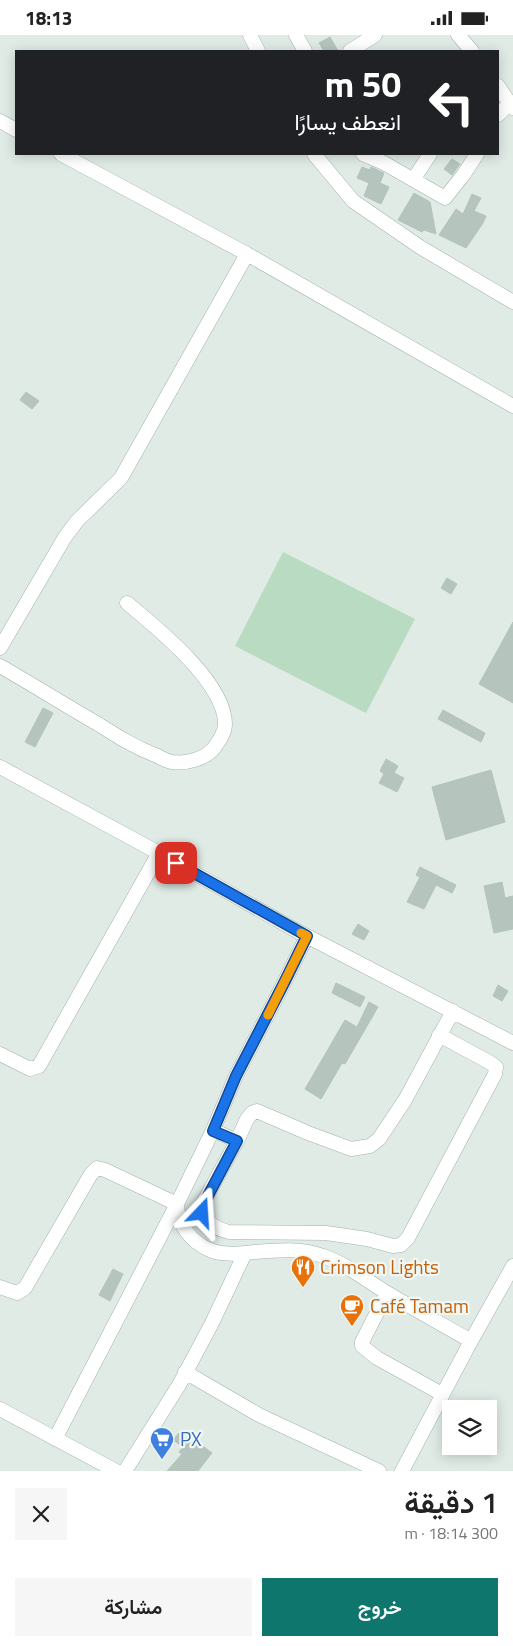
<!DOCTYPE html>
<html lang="ar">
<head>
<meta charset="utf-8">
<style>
	body { margin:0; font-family:"Titillium Web",Vazirmatn,sans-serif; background:#f6f6f6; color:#222; direction:rtl; height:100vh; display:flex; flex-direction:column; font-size:19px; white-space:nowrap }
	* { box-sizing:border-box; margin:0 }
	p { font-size:16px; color:#767676 }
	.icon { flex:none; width:28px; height:28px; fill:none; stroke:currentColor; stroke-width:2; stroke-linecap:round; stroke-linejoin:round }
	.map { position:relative; height:1436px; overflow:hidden; direction:ltr }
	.side { display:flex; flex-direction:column; background:#fff; flex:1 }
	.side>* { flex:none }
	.banner { position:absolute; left:15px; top:15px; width:484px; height:105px; border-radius:0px; box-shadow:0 2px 12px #0003; direction:rtl; background:#202124; color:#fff; overflow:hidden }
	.controls { position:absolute; left:442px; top:1365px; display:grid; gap:10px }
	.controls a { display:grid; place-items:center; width:55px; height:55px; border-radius:0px; background:#fff; box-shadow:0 2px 12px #0003; font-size:25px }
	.pin { position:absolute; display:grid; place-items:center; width:42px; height:42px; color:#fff; margin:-21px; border-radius:10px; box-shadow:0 2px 8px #0006 }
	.me { position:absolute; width:55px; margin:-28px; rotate:20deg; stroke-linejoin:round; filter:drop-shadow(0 0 4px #0008) }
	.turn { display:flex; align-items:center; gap:18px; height:105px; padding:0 15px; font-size:22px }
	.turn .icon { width:65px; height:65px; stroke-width:2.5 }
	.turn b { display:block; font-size:35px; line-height:42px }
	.round { display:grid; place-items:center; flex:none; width:52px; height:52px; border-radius:0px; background:#f6f6f6 }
	.head { display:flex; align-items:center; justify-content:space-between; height:85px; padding:0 15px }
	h1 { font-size:30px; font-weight:600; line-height:38px }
	.cta { display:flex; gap:10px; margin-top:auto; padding:10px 15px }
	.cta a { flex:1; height:58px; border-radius:0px; background:#0f766e; color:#fff; font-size:20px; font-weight:600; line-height:58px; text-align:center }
	.cta a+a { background:#f6f6f6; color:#222 }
	.status { display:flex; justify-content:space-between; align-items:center; height:35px; padding:0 25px; background:#fff; direction:ltr }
	.status svg { height:14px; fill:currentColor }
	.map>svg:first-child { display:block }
	.grass { fill:#b9dbc2 }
	.building { fill:#b5c5be; stroke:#b3c4bc }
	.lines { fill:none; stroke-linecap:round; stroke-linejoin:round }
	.minor-casing { stroke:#a3b2ad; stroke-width:15 }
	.minor { stroke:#fff; stroke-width:14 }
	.route-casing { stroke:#114b97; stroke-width:12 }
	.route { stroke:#1a73e8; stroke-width:9 }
	.slow { stroke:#f59e0b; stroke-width:9 }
	.labels { text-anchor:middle; stroke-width:4.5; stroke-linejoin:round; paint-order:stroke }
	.food-label { font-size:19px; fill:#c56008; stroke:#f0f7f4; text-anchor:start }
	.shop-label { font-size:19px; fill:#366cbe; stroke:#f0f7f4; text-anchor:start }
</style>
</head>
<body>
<div class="status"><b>18:13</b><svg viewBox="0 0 49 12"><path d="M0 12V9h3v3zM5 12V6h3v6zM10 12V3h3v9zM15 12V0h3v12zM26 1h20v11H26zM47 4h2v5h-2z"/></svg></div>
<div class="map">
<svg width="513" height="1436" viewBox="0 0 513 1436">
	<rect width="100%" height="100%" fill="#e0ebe6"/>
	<path class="grass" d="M283 517 415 584 366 678 235 611Z"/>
	<path class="building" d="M330 2 338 16H324L319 8Z
		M452 124 460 129 452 140 444 134Z
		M362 132 370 135 371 132 384 138 380 148 389 152 381 169 364 161 369 148 357 143Z
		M414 158 430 167 436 199 424 195 422 197 398 185Z
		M472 159 481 163 474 176 486 181 483 188 466 213 439 200 456 174 463 179Z
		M26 357 39 366 32 374 20 365Z
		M447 543 457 549 451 559 441 553Z
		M513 587V668L479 649Z
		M43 673 53 678 35 712 25 707Z
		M443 675 485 698 481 707 438 684Z
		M386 724 398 731 394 738 404 743 397 757 379 748 384 739 380 736Z
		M491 735 505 787 446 805 432 752Z
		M420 832 456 850 452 858 436 850 424 874 407 867 420 842 416 840Z
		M502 847 505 863 513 861V894L494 898 484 851Z
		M358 889 369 896 364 905 352 899Z
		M336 948 365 962 360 972 332 958Z
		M498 950 508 956 502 966 493 961Z
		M369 967 378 972 345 1029 342 1028 321 1064 305 1054 345 985 357 992Z
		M113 1234 123 1239 110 1266 99 1260Z
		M179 1398 189 1405 191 1402 212 1418 198 1436H167L182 1419 179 1417 183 1412 173 1405Z"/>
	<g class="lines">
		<g class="minor-casing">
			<path id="minor" d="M250 0 258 16
				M296 0 305 16
				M458 0 472 16
				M350 16 375 0
				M498 51 513 73
				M498 80 510 68
				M0 86 16 95
				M61 119 247 219 513 371
				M314 119 353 166 420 212 513 267
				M363 119 384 128 445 163 464 139 477 119
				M413 145 430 119
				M0 613 65 502 77 486 121 443 247 219
				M0 631C33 650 65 670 98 689 117 701 134 712 155 720 160 722 166 726 172 727 186 729 205 724 214 713 219 706 225 698 225 689 225 647 157 593 127 568
				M0 732 159 818 297 896 513 1008
				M439 1000 489 1027 496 1032 495 1039 408 1203 401 1210 393 1211 367 1204 326 1198 229 1197C216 1194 204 1186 201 1172L237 1106 247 1084 252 1078 257 1076 308 1098 351 1114 370 1111 379 1104 405 1065 453 976
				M0 1019 30 1034 39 1031 159 818
				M213 1095 237 1106
				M0 1252 17 1258 25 1253 91 1139 97 1133 105 1135 177 1169C178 1190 191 1207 210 1215 224 1221 241 1218 255 1217 277 1215 302 1213 323 1221 347 1229 367 1246 389 1259 416 1275 443 1290 471 1306
				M387 1258 362 1307V1311L377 1323 442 1359
				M185 1337 259 1380 379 1436
				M0 1374 116 1436
				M55 1404 177 1169 213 1095 236 1041 284 948 307 901
				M125 1436 179 1350 212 1288 245 1218
				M402 1436 471 1306 513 1231"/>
		</g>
		<use href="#minor" class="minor"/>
	</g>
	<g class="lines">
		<g class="route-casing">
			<path id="route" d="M176 828 307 901 284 948 236 1041 213 1096 237 1106 202 1172V1178"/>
		</g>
		<use href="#route" class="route"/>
		<path class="slow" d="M268 980 307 901 301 898"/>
	</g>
	<defs>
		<g id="restaurant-pin" transform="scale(1.25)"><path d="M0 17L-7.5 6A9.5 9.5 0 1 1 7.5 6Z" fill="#e8710a" stroke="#f0f7f4"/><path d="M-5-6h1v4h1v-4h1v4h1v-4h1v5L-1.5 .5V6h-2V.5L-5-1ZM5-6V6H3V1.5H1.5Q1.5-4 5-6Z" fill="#fff"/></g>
		<g id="cafe-pin" transform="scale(1.25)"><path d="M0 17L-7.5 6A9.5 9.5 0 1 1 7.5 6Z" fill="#e8710a" stroke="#f0f7f4"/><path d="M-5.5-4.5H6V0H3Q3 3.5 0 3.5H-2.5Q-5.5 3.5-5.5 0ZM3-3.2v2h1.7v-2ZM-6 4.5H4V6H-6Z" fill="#fff"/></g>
		<g id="supermarket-pin" transform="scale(1.25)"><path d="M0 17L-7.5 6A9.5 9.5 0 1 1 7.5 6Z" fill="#3f7fe0" stroke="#f0f7f4"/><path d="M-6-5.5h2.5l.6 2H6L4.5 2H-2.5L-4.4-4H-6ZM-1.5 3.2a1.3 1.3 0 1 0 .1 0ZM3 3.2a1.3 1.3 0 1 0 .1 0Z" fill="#fff"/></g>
	</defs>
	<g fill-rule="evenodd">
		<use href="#restaurant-pin" x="303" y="1232"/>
		<use href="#cafe-pin" x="352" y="1271"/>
		<use href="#supermarket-pin" x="162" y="1404"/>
	</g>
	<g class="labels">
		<g class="food-label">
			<text x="320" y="1239">Crimson Lights</text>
			<text x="370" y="1278">Café Tamam</text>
		</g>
		<g class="shop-label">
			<text x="180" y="1411">PX</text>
		</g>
	</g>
</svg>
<div class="controls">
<a><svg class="icon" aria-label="layers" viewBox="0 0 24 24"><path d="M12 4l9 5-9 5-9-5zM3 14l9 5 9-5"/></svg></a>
</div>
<div class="pin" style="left:176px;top:828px;background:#d93025"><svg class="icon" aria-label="arrive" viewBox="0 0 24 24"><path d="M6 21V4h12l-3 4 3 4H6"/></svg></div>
<svg class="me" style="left:202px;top:1178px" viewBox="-20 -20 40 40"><path d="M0-17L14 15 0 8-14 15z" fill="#1a73e8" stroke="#fff" stroke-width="4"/></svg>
<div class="banner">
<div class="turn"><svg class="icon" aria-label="left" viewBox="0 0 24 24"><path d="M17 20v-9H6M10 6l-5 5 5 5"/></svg><div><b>50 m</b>انعطف يسارًا</div></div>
</div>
</div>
<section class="side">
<div class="head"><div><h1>1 دقيقة</h1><p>300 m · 18:14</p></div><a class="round"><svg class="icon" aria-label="close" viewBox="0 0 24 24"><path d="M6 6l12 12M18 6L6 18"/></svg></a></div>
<div class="cta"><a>خروج</a><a>مشاركة</a></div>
</section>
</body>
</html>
